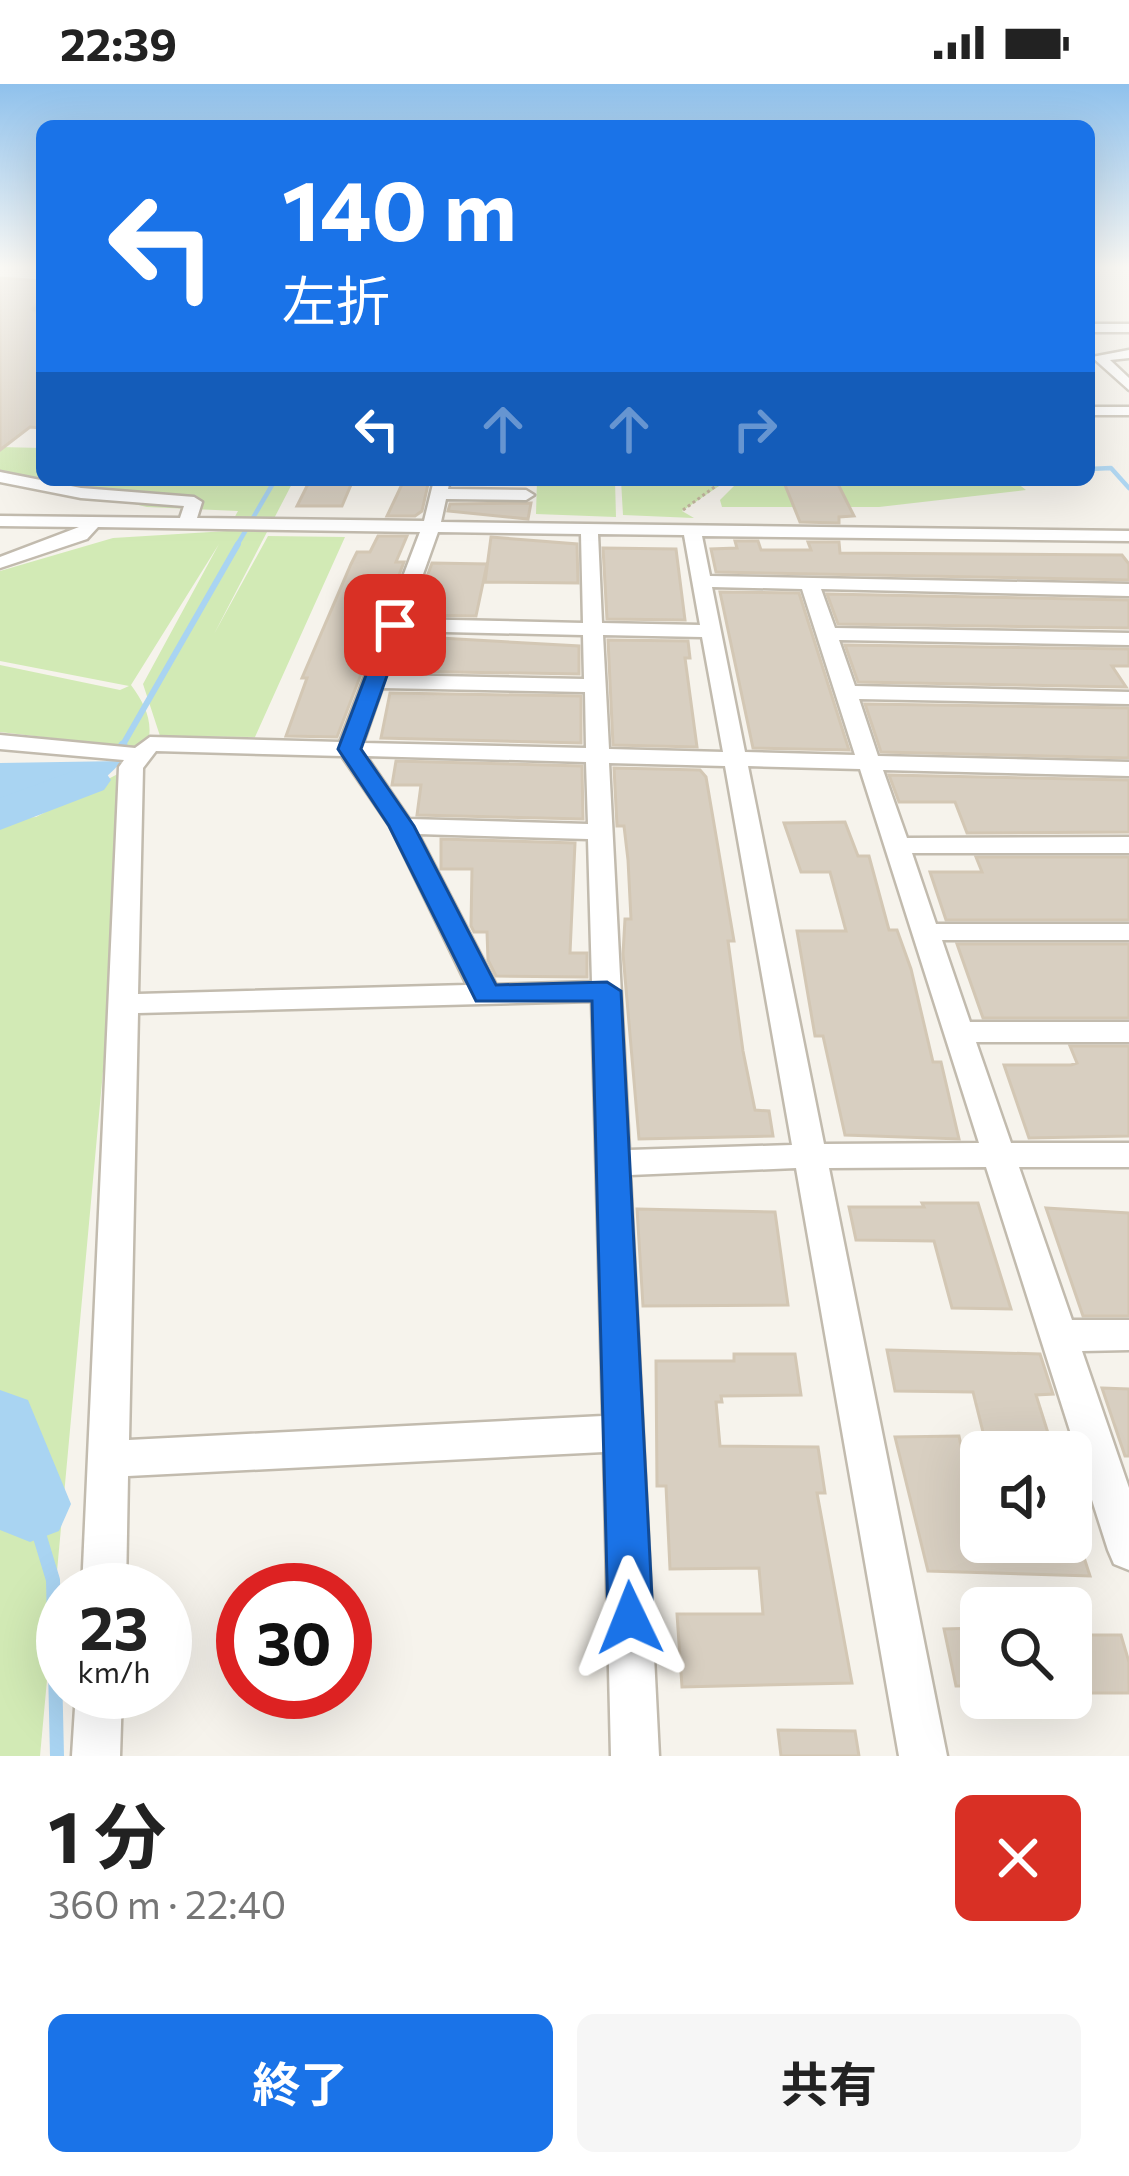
<!DOCTYPE html>
<html lang="ja">
<head>
<meta charset="utf-8">
<style>
	body { margin:0; font-family:Commissioner,"Noto Sans JP",sans-serif; background:#f6f6f6; color:#222; height:100vh; display:flex; flex-direction:column; font-size:45px; white-space:nowrap }
	* { box-sizing:border-box; margin:0 }
	p { font-size:39px; color:#767676 }
	.icon { flex:none; width:66px; height:66px; fill:none; stroke:currentColor; stroke-width:2; stroke-linecap:round; stroke-linejoin:round }
	.map { position:relative; height:1672px; overflow:hidden }
	.drawer { display:flex; flex-direction:column; background:#fff; flex:1 }
	.drawer>* { flex:none }
	.top-card { position:absolute; left:36px; top:36px; width:1059px; height:366px; border-radius:18px; box-shadow:0 12px 48px #0002; background:#1a73e8; color:#fff; overflow:hidden }
	.fabs { position:absolute; left:960px; top:1347px; display:grid; gap:24px }
	.fabs a { display:grid; place-items:center; width:132px; height:132px; border-radius:18px; background:#fff; box-shadow:0 12px 48px #0002; font-size:60px }
	.speed { position:absolute; left:36px; top:1479px; display:flex; gap:24px; font-size:60px; font-weight:700; text-align:center }
	.speed>* { display:grid; place-content:center; width:156px; height:156px; border-radius:50%; background:#fff; box-shadow:0 12px 48px #0002; line-height:1 }
	.speed small { font-size:30px; font-weight:400 }
	.speed .limit { border:18px solid #d22; background:#fff; color:#111 }
	.pin { position:absolute; display:grid; place-items:center; width:102px; height:102px; color:#fff; margin:-51px; border-radius:24px; box-shadow:0 6px 18px #0006 }
	.me { position:absolute; width:132px; margin:-66px; rotate:358deg; stroke-linejoin:round; filter:drop-shadow(0 0 9px #0008) }
	.turn { display:flex; align-items:center; gap:42px; height:252px; padding:0 48px; font-size:54px }
	.turn .icon { width:156px; height:156px; stroke-width:2.5 }
	.turn b { display:block; font-size:84px; line-height:102px }
	.lanes { display:flex; align-items:center; height:114px; padding:0 48px; background:#0003; justify-content:center; gap:60px; direction:ltr }
	.lanes .off { opacity:.35 }
	.round { display:grid; place-items:center; flex:none; width:126px; height:126px; border-radius:18px; background:#f6f6f6 }
	.overview { display:flex; align-items:center; justify-content:space-between; height:204px; padding:0 48px }
	h1 { font-size:72px; font-weight:700; line-height:90px }
	.cta { display:flex; gap:24px; margin-top:auto; padding:24px 48px }
	.cta a { flex:1; height:138px; border-radius:18px; background:#1a73e8; color:#fff; font-size:48px; font-weight:700; line-height:138px; text-align:center }
	.cta a+a { background:#f6f6f6; color:#222 }
	.status { display:flex; justify-content:space-between; align-items:center; height:84px; padding:0 60px; background:#fff; direction:ltr }
	.status svg { height:33px; fill:currentColor }
	.map>svg:first-child { display:block }
	.green { fill:#d2eab5 }
	.water { fill:#a9d4f2 }
	.lines { fill:none; stroke-linecap:round; stroke-linejoin:round }
	.stream-far3 { stroke:#a9d4f2; stroke-width:4.5 }
	.stream-far2 { stroke:#a9d4f2; stroke-width:6 }
	.stream-far1 { stroke:#a9d4f2; stroke-width:9 }
	.stream { stroke:#a9d4f2; stroke-width:14 }
	.river { fill:#a9d4f2; fill-rule:evenodd }
	.building { fill:#d8cfc1; stroke:#d3c7b4; stroke-width:3 }
	.minor-casing { stroke:#c2bbae; stroke-width:5 }
	.path { stroke:#c4b79f; stroke-width:3; stroke-dasharray:3 3; stroke-linecap:butt }
	.minor { fill:#fff; fill-rule:evenodd }
	.route { fill:#1a73e8; stroke:#114b97; stroke-width:3 }
</style>
</head>
<body>
<div class="status"><b>22:39</b><svg viewBox="0 0 49 12"><path d="M0 12V9h3v3zM5 12V6h3v6zM10 12V3h3v9zM15 12V0h3v12zM26 1h20v11H26zM47 4h2v5h-2z"/></svg></div>
<div class="map">
<svg width="1129" height="1672" viewBox="0 0 1129 1672">
	<rect width="100%" height="100%" fill="#f6f3ec"/>
	<path class="green" d="M0 363 42 364V396H252L251 401 255 396H294L214 550 268 452 345 453 255 653 160 652 143 600 219 460 131 601C146 621 155 641 146 665L0 648V581L120 606 129 602 0 577V487L113 454 227 447 238 427 147 423 0 389Z
		M537 396H615L616 433 536 430Z
		M621 396H728L682 427 694 434 623 431Z
		M740 396H1013L1026 406 879 423H722L720 416Z
		M131 683 40 1672H0V736L36 733Z"/>
	<path class="water" d="M122 677C87 717 51 723 0 725V679Z"/>
	<g class="lines">
		<path class="stream-far3" d="M1089 385 1111 384 1129 404
			M236 463 275 396"/>
		<path class="stream-far2" d="M121 664 238 460"/>
		<path class="stream-far1" d="M118 669 123 661"/>
		<path class="stream" d="M30 1420 53 1496 57 1672"/>
		<path class="river" d="M87 682 104 686 111 696 104 706 0 746V714Z
			M0 1306 28 1316 71 1420 59 1447 30 1458 0 1446Z"/>
	</g>
	<path class="building" d="M0 194 42 197V214L32 225 42 233V344L30 343 0 366Z
		M310 396H353L342 422H297Z
		M404 396H429L422 427 415 432H387Z
		M783 396H836L854 432 839 433V439L800 438Z
		M531 419 528 435 448 427 450 420Z
		M378 452H407L396 478H404L337 653 286 652 307 594H302L351 480 357 468H370Z
		M491 453 577 460 578 499 485 498Z
		M735 457H758L761 466H811L808 458H839L840 469 1122 471 1129 480V496L716 488 711 465 737 464Z
		M603 464 676 465 685 536 607 535Z
		M432 479 487 480 476 532 413 531Z
		M720 508 799 509 849 666 753 664Z
		M827 510 1129 516V544L838 540Z
		M405 552 579 562V590L394 587Z
		M608 556 688 557 690 574H685L697 663 613 661Z
		M845 561 1129 565V582H1112L1126 603 858 598Z
		M390 609 581 612V659L381 654Z
		M865 620 1129 624V674L881 668Z
		M396 677 582 682 583 735 417 731 421 701H392Z
		M614 684 700 686 706 693 734 857H728L743 967 755 1026 769 1027 773 1052 639 1055 623 870 625 835H631L628 776 624 742H617Z
		M889 691 1129 696V748L967 749 955 718H899Z
		M845 738 858 772H869L889 846H897L911 885 933 978H941L959 1055 845 1051 823 952H815L797 847H846L830 788H801L784 739Z
		M441 755 575 759 570 869H587V893L496 892 488 876 487 848H474L471 842 472 785H441Z
		M976 773H1129V836H946L930 788H982Z
		M957 860H1129V934H983Z
		M1070 962H1129V1052L1029 1054 1004 981H1071L1077 979Z
		M922 1119H978L1011 1225 952 1224 934 1157 856 1156 849 1123H924Z
		M1046 1124 1129 1129V1232H1083Z
		M637 1125 775 1128 788 1221 643 1222Z
		M887 1266 1040 1270 1053 1310 1036 1311 1054 1368H988L973 1308 895 1307Z
		M734 1270H795L801 1311 721 1312 722 1318H716L720 1362 818 1363 825 1409H817L852 1599 682 1603 677 1530H763L759 1484 670 1485 666 1402H657L656 1277H734Z
		M1102 1304 1129 1305V1372H1125Z
		M959 1352 981 1458H1079L1090 1492 928 1487 895 1353Z
		M981 1544V1602H956L944 1545Z
		M1071 1551H1121L1129 1578V1609H1071Z
		M778 1646 855 1647 859 1672H781Z"/>
	<g class="lines">
		<g class="minor-casing">
			<path id="minor" d="M42 219V229L36 225Z
				M1089 240H1129V248H1089Z
				M1129 266V274L1110 276 1129 294V306L1092 273Z
				M1089 323H1129V331H1089Z
				M0 388 81 404 194 413 202 418 197 434 424 437 434 396H450L448 405 526 406 534 411 526 416 446 415 441 438 1129 447V457L702 452 710 492 1129 500V512L821 505 835 544 1129 549V561L839 556 855 602 1129 608V620L859 615 878 672 1129 678V692L883 686 907 754 1129 753V769H912L936 840H1129V856H942L970 938H1129V958H976L1011 1059H1129V1083H1019L1072 1236H1129V1266L1082 1267 1129 1404V1486L1114 1480 1108 1466 986 1083 829 1084 947 1672H899L796 1084 630 1091 659 1672H611L604 1368 128 1392 126 1506H82L119 683 124 676 0 665V651L135 664 150 653 340 658 420 448 98 443 87 455 0 484V473L79 443 0 442V432L180 434 184 422 81 414 0 398ZM438 448 581 450 583 539 407 535ZM598 450 684 451 700 541 602 539ZM712 503 802 505 855 671 745 668ZM402 547 583 551 584 595 387 591ZM603 551 702 553 723 668 609 665ZM382 604 585 608 586 664 363 659ZM156 667 342 672 390 742 467 901 138 910 143 684ZM366 672 586 678 588 740 409 735ZM609 679 725 682 792 1061 629 1066ZM748 682 860 685 979 1059 824 1060ZM418 750 588 755 592 898 496 901ZM592 917 603 1332 129 1356 138 929Z
				M76 1608H122L120 1672H72Z"/>
		</g>
		<path class="path" d="M683 426 724 396"/>
		<use href="#minor" class="minor"/>
	</g>
	<linearGradient id="sky" x2="0" y2="1"><stop stop-color="#8fc1ec"/><stop offset="0.44" stop-color="#fbfaf6"/><stop offset="1" stop-color="#fbfaf6" stop-opacity="0"/></linearGradient>
	<rect width="1129" height="416" fill="url(#sky)"/>
	<path class="route" d="M395 535 405 541 361 665 414 742 496 901 607 898 621 907 653 1534 646 1549 630 1556 614 1549 608 1534 592 917H476L389 742 338 665 385 541Z"/>
</svg>
<div class="fabs">
<a><svg class="icon" aria-label="sound" viewBox="0 0 24 24"><path d="M4 9h4l5-4v14l-5-4H4zM17 9q2 3 0 6"/></svg></a>
<a><svg class="icon" aria-label="search" viewBox="0 0 24 24"><circle cx="10" cy="10" r="6"/><path d="M15 15l6 6"/></svg></a>
</div>
<div class="speed"><div>23<small>km/h</small></div><div class="limit">30</div></div>
<div class="pin" style="left:395px;top:541px;background:#d93025"><svg class="icon" aria-label="arrive" viewBox="0 0 24 24"><path d="M6 21V4h12l-3 4 3 4H6"/></svg></div>
<svg class="me" style="left:630px;top:1534px" viewBox="-20 -20 40 40"><path d="M0-17L14 15 0 8-14 15z" fill="#1a73e8" stroke="#fff" stroke-width="4"/></svg>
<div class="top-card">
<div class="turn"><svg class="icon" aria-label="left" viewBox="0 0 24 24"><path d="M17 20v-9H6M10 6l-5 5 5 5"/></svg><div><b>140 m</b>左折</div></div>
<div class="lanes"><svg class="icon" aria-label="left" viewBox="0 0 24 24"><path d="M17 20v-9H6M10 6l-5 5 5 5"/></svg><svg class="icon off" aria-label="ahead" viewBox="0 0 24 24"><path d="M12 20V5M6 11l6-6 6 6"/></svg><svg class="icon off" aria-label="ahead" viewBox="0 0 24 24"><path d="M12 20V5M6 11l6-6 6 6"/></svg><svg class="icon off" aria-label="right" viewBox="0 0 24 24"><path d="M7 20v-9h11M14 6l5 5-5 5"/></svg></div>
</div>
</div>
<section class="drawer">
<div class="overview"><div><h1>1 分</h1><p>360 m · 22:40</p></div><a class="round" style="background:#d93025;color:#fff"><svg class="icon" aria-label="close" viewBox="0 0 24 24"><path d="M6 6l12 12M18 6L6 18"/></svg></a></div>
<div class="cta"><a>終了</a><a>共有</a></div>
</section>
</body>
</html>
